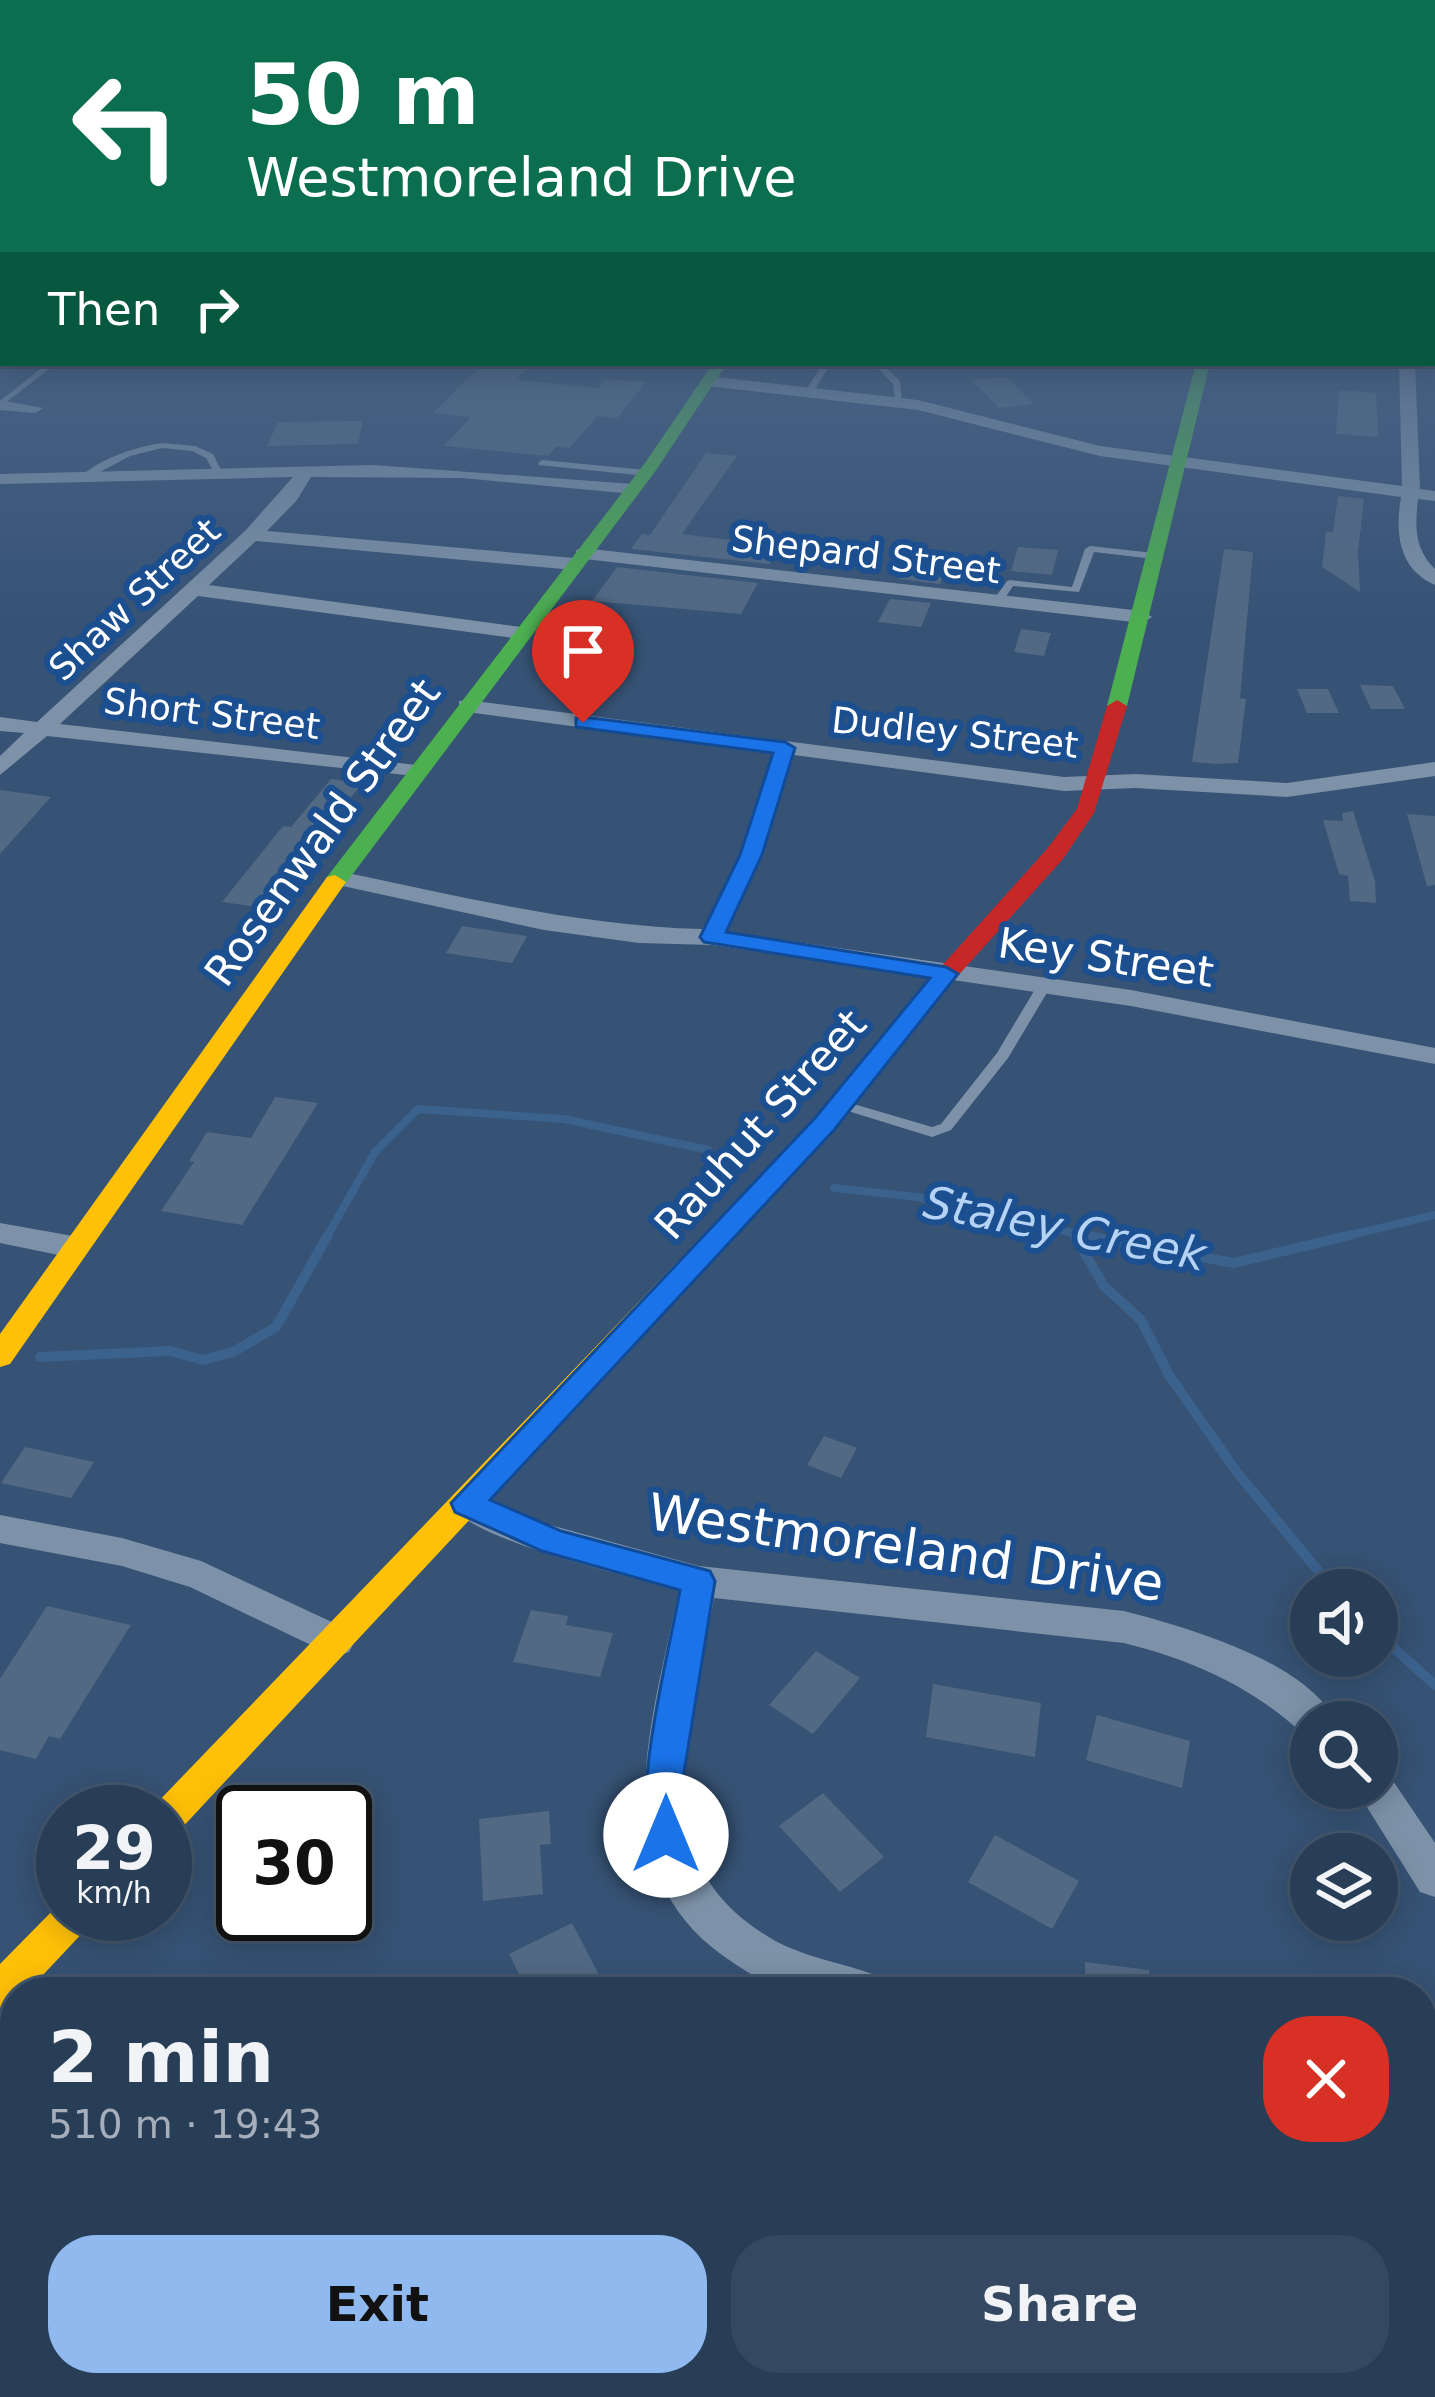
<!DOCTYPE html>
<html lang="en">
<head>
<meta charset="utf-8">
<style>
	body { margin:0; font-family:"DejaVu Sans",sans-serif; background:#344961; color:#f1f3f6; height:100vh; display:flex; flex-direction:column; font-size:45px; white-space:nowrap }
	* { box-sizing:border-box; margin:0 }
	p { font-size:39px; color:#a5aeba }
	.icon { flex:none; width:66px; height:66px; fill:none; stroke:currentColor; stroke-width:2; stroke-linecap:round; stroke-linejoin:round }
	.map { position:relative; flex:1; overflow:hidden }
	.drawer { position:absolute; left:0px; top:1977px; width:1437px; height:420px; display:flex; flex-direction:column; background:#283e57; border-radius:48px 48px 0 0; box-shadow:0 6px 30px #0003,0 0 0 3px #44576d }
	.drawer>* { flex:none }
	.banner { position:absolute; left:0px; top:0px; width:1437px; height:366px; box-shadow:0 6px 30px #0003,0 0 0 3px #44576d; background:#0b6e4f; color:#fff; overflow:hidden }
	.tools { position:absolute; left:1290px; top:1569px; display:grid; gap:24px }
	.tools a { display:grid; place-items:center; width:108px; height:108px; border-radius:50%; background:#283e57; box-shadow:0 6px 30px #0003,0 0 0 3px #44576d; font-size:60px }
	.speed { position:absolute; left:36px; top:1785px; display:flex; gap:24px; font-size:60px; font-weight:700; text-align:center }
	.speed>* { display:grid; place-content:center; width:156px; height:156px; border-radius:50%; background:#283e57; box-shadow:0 6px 30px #0003,0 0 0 3px #44576d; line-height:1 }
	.speed small { font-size:30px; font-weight:400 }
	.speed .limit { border:6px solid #111; border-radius:18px; background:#fff; color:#111 }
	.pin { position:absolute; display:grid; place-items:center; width:102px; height:102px; color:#fff; margin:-123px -51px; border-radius:50% 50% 50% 0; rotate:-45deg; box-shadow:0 0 12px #0007 }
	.pin .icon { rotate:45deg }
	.me { position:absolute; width:132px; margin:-66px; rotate:0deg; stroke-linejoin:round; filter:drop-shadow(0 0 9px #0008) }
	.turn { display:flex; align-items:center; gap:42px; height:252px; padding:0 48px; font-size:54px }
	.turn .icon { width:156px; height:156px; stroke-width:2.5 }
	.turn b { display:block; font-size:84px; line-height:102px }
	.then { display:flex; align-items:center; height:114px; padding:0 48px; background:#0003; gap:24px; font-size:45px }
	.round { display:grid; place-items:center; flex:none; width:126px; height:126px; border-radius:48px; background:#344961 }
	.head { display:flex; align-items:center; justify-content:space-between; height:204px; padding:0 48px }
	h1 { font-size:72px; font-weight:700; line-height:90px }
	.action { display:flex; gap:24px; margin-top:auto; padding:24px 48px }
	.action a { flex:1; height:138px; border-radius:48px; background:#90b9f0; color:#111; font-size:48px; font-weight:700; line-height:138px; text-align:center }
	.action a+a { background:#344961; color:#f1f3f6 }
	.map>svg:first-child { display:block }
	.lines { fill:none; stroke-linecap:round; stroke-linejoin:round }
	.stream-far1 { stroke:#3b618d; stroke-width:8 }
	.stream { stroke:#3b618d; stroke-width:10 }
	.building { fill:#526984 }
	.lane { fill:#7d92a8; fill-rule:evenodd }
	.street { fill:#7d92a8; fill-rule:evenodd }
	.fast { fill:#4caf50; fill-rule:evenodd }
	.slow { fill:#ffc107; fill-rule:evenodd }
	.jam { fill:#c62828; fill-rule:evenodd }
	.route { fill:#1a73e8; stroke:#114b97; stroke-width:3 }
	.labels { text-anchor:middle; stroke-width:12; stroke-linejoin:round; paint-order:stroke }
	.far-street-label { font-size:36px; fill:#fff; stroke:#1b4f8f }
	.street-label { font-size:42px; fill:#fff; stroke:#1b4f8f }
	.water-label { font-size:45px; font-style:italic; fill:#b5d3f5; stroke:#1b4f8f }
	.near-street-label { font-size:51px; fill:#fff; stroke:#1b4f8f }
</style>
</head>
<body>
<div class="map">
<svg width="1435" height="2397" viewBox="0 0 1435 2397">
	<rect width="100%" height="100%" fill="#365274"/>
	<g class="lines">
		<path class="stream-far1" d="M834 1188 917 1197 1095 1238
			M1073 1233 1076 1238
			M326 1238 375 1152 418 1109 564 1119 708 1150
			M1338 1238 1435 1215"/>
		<path class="stream" d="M1074 1235 1104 1286 1141 1320 1169 1375 1236 1471 1334 1590
			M1082 1235 1234 1263 1351 1235
			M40 1357 170 1351 203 1360 233 1352 276 1327 328 1235
			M1377 1633 1435 1685"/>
	</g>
	<path class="building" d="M484 363H532L516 380 598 388 606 379 646 382 617 418 597 416 570 448 557 446 548 456 444 446 471 417 433 413Z
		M1006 377 1034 404 999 408 971 380Z
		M1339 390 1376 393 1378 437 1336 434Z
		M363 421 358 444 267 446 278 422Z
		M706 453 737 456 682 534 779 546 769 564 631 549 642 534 650 535Z
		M1338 496 1364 499 1358 552 1360 592 1322 567 1326 532H1333Z
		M1018 547 1058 550 1052 575 1011 571Z
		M1224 549 1253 552 1240 698 1246 699 1238 763 1217 764 1192 762Z
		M918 551 944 554 941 561 949 562 940 584 899 579 910 557 916 558Z
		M617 567 758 583 741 614 592 601Z
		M890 599 931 603 921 627 878 622Z
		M1021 629 1051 633 1044 656 1014 652Z
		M1360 685 1393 686 1405 709H1371Z
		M1297 689H1328L1339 713H1307Z
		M331 779 362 783 311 851 302 850 258 907 222 902 283 826 291 827Z
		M0 790 51 797 0 854Z
		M1353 811 1375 881 1376 903 1350 901 1348 876 1339 874 1323 820 1343 821 1342 813Z
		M1407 814 1435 816V885L1427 886Z
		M462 926 527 936 512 963 446 953Z
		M275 1097 318 1103 242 1225 161 1211 194 1162 189 1161 207 1132 251 1138Z
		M824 1436 857 1448 841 1478 807 1465Z
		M25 1447 94 1462 71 1498 1 1483Z
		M47 1606 131 1625 60 1739 49 1736 36 1759 0 1750V1679Z
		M531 1610 568 1616 566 1625 613 1633 600 1677 513 1662Z
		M816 1651 860 1678 813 1734 769 1705Z
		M933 1684 1041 1703 1035 1757 926 1737Z
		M1097 1715 1190 1741 1182 1788 1086 1760Z
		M823 1793 884 1857 840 1892 779 1826Z
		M549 1811 551 1844 540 1845 543 1894 483 1901 479 1819Z
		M995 1835 1079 1881 1052 1929 968 1882Z
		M572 1923 608 1992H528L509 1954Z
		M1085 1962 1149 1970 1150 1992H1085Z"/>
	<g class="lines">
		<path class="lane" d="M0 348H3V352H0Z
			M48 363H57L0 407V401Z
			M823 363H831L812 394H806L805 392Z
			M873 363H881L900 381 902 405H896L893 384Z
			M162 443 195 446 213 454 223 474 216 476 206 458 192 451 162 448 130 456 85 480 78 478C102 458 131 448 162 443Z
			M542 460 646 470 650 473 646 476 539 465 538 463Z
			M1090 546 1154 553 1159 556 1154 559 1094 552 1079 592 1013 586 1001 604 992 602 1007 581 1010 580 1072 587 1085 549Z
			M1044 982 1051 986 1008 1058 951 1130 932 1137 835 1107 833 1104 840 1100 932 1127 941 1124 997 1053 1037 986Z"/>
		<path class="street" d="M1434 350H1435V360H1434Z
			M1399 363H1415L1420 489 1435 491V501L1418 499C1415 526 1414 549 1435 569V585C1398 569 1395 532 1401 497L1100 456 918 410 708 386 700 381 708 376 918 400 1100 446 1402 486Z
			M0 400 43 408 35 413 0 410Z
			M373 465 633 484 642 489 633 494 462 478 311 477 297 500 267 531 574 558 584 564 574 570 256 541 209 585 521 627 531 633 521 639 198 596 60 724 416 765 427 772 424 777 47 736 0 775V756L24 733 0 731V717L37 722 245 531 293 477 0 484V474Z
			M583 548 1142 611 1152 617 1142 623 576 558V550Z
			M467 700 1064 777 1135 774 1287 783 1435 762V776L1287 797 1135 788 1064 791 794 755 763 855 727 932 1131 990 1435 1048V1064L1131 1006 712 945 639 943 544 930 329 883 326 878 338 871C459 896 579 926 703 929L739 855 772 753 459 711V701Z
			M0 1223 73 1236 84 1240 88 1247 84 1254 73 1258 0 1243Z
			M467 1489 532 1520 699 1566 1124 1611C1185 1627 1307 1661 1336 1722H1311V1737L1303 1734C1251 1686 1192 1660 1124 1643L714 1598C693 1720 636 1856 767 1936 802 1958 843 1962 880 1977L887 1992C858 1992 824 1997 795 1992 770 1988 742 1969 722 1955 599 1867 655 1712 679 1590 633 1577 469 1541 449 1503L455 1493Z
			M0 1515 122 1538 201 1561 349 1630 355 1641 349 1652 336 1657 190 1587 122 1566 0 1543Z
			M1377 1771 1389 1775 1435 1843V1897L1420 1892 1355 1788H1377Z"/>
		<path class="fast" d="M0 290H3V297H0Z
			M713 363H727L657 469 343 887H327V877L645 463Z
			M1196 363H1210L1127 706 1117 712 1107 706Z"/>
		<path class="slow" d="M335 875 346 882 10 1364 0 1367V1334L327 877Z
			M818 1123 831 1131 827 1137 178 1832 165 1837V1812H150L152 1808 809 1125Z
			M62 1901 63 1914H94L88 1927 27 1992H15L14 2005 0 2011V1964Z"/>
		<path class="jam" d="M1117 700 1127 706 1094 813 1063 859 955 979 827 1137H809L805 1131 809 1125 939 969 1047 849 1077 809 1107 706Z"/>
	</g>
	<linearGradient id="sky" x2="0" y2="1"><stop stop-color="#1e2d40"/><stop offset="0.46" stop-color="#4c6688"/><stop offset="1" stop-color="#4c6688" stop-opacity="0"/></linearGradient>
	<rect width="1435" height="626" fill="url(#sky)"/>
	<path class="route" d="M583 717 785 742 795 748 762 855 726 932 946 967 958 974 834 1130 490 1500 561 1531 710 1571 715 1581 681 1791 685 1835 679 1847 666 1852 653 1847C630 1797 670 1649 680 1590L542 1551 455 1512 451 1503 815 1118 930 978 704 942 700 937 740 855 773 753 576 727V718Z"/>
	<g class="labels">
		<g class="far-street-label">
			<text transform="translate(866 554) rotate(7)" y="13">Shepard Street</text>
			<text transform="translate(134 599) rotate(-43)" y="13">Shaw Street</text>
			<text transform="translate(212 713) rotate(7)" y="13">Short Street</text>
			<text transform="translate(955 732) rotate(6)" y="13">Dudley Street</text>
		</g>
		<g class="street-label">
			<text transform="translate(322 832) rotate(-54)" y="15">Rosenwald Street</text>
			<text transform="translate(1106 957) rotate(8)" y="15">Key Street</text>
			<text transform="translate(760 1124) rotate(-48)" y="15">Rauhut Street</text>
		</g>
		<g class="water-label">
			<text transform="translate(1065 1228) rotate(11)" y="16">Staley Creek</text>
		</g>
		<g class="near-street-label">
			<text transform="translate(906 1547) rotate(8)" y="18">Westmoreland Drive</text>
		</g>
	</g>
</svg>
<div class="tools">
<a><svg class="icon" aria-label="sound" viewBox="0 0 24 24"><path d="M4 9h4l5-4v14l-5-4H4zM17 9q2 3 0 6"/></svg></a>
<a><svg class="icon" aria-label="search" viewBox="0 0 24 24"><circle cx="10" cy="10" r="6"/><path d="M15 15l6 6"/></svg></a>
<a><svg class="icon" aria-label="layers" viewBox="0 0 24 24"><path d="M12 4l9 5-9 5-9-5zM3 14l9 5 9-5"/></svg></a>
</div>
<div class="speed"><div>29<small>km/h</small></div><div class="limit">30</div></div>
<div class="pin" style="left:583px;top:723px;background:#d93025"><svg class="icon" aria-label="arrive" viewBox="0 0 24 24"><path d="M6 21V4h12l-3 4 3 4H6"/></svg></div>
<svg class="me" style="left:666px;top:1835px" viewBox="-20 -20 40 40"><circle r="19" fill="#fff"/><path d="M0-13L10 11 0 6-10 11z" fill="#1a73e8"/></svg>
<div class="banner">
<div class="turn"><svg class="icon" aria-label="left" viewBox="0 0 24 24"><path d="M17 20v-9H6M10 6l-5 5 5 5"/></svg><div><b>50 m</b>Westmoreland Drive</div></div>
<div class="then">Then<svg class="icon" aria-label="right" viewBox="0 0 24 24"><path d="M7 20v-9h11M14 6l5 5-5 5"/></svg></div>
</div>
<section class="drawer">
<div class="head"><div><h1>2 min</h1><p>510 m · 19:43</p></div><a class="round" style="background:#d93025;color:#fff"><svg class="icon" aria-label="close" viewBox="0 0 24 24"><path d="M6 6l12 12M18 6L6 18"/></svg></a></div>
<div class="action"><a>Exit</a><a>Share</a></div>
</section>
</div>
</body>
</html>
